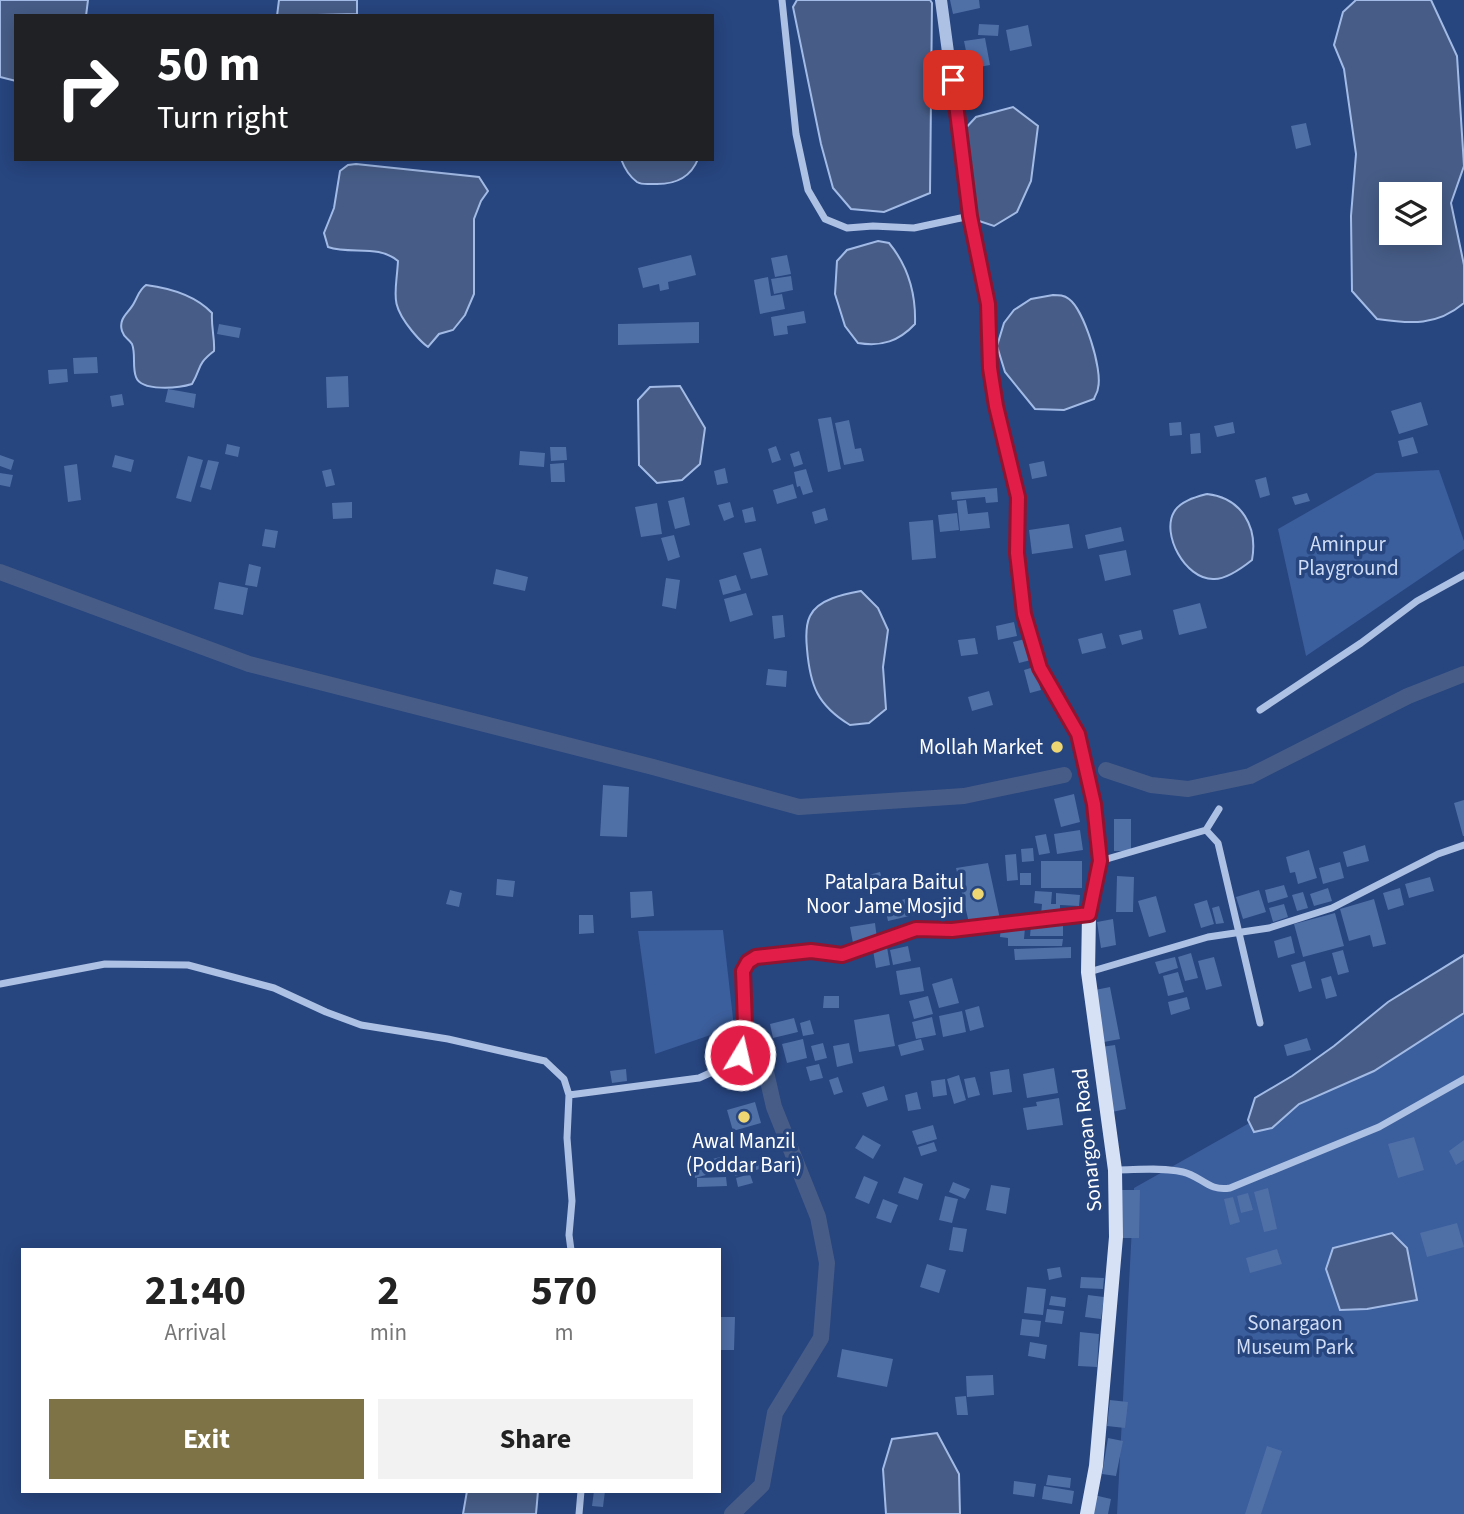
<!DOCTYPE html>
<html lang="en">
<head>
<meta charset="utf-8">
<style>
	body { margin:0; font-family:"Source Sans 3",sans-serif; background:#f2f2f2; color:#222; height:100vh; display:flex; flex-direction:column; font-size:26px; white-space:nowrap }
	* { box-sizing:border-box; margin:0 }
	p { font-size:23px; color:#767676 }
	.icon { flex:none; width:38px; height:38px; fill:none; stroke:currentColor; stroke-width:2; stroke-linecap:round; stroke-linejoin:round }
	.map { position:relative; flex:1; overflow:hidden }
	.sheet { position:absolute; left:21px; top:1248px; width:700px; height:245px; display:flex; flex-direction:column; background:#fff; border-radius:0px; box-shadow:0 4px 18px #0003 }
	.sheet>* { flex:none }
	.hud { position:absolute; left:14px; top:14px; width:700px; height:147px; border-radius:0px; box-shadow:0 4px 18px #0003; background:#202124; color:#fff; overflow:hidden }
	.fabs { position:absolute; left:1379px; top:182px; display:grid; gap:14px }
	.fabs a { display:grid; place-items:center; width:63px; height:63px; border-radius:0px; background:#fff; box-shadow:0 4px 18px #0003; font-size:35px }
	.pin { position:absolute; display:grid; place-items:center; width:60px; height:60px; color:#fff; margin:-30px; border-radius:14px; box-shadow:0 4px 10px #0006 }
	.me { position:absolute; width:77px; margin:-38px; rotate:9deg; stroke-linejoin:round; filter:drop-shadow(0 0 5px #0008) }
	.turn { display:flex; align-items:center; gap:24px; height:147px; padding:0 28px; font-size:32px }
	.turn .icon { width:91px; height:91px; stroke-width:2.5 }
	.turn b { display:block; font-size:49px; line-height:60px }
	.eta { display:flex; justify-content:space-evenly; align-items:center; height:119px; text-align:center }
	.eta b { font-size:42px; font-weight:700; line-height:49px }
	.primary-button { display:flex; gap:14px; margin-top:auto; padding:14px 28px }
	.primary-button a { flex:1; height:80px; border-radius:0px; background:#7e7346; color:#fff; font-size:28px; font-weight:700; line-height:80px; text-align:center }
	.primary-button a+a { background:#f2f2f2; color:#222 }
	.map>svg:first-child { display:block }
	.green { fill:#3b5e9c }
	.water { fill:#475d87; stroke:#a2bbe6; stroke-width:2; fill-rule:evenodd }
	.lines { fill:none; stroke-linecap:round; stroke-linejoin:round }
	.canal { stroke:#475d87; stroke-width:16 }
	.building { fill:#4f6fa7 }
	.minor { stroke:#adc1e5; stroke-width:7 }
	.tertiary { stroke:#adc1e5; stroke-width:12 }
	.secondary { stroke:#d6e1f5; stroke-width:14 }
	.route-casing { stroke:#92132f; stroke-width:18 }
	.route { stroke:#e11d48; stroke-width:12 }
	.poi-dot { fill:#eed673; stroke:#27457f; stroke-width:2.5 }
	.labels { text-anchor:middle; stroke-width:7; stroke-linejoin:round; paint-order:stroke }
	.park-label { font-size:21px; fill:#d0ddf4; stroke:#27457f }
	.poi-label { font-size:21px; fill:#fff; stroke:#27457f; text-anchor:end }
	.street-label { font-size:21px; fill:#fff; stroke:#27457f }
</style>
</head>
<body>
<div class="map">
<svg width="1464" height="1514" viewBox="0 0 1464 1514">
	<rect width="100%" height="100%" fill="#27457f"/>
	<path class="green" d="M1439 470 1464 541V549L1306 656 1278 529 1376 473Z
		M723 930 734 1027 655 1054 638 931Z
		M1464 1002V1514H1117L1134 1188Z"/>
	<path class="water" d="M0 0H88L86 16H16V81L0 77Z
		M279 0H357V14L277 16Z
		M797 0H930L932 3 930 193 884 212 851 209 833 188 821 144 793 7Z
		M1356 0H1431L1457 56 1464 166 1451 203 1464 265V303C1437 326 1411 324 1377 319L1352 291 1351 216 1356 154 1344 69 1334 45 1343 12ZM1391 194H1430V233H1391Z
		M1013 107 1038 126 1031 181 1017 212 994 226 973 219 962 132 976 117Z
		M621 159H698C690 179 673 185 653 184 647 184 642 185 637 182 630 177 624 167 621 159Z
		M356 164 479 177 488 191 481 201 474 219V294L465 315 453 330 439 334 428 347C421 342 418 338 412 331 389 303 396 295 398 261 378 244 351 255 328 247L324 233 334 208 340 171 348 165Z
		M878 241 889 243C908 266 916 294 915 324 899 341 882 347 858 343L845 326 835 294 837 261 847 250Z
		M146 285C169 288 196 296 212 313 211 328 215 338 214 351 196 365 202 367 192 384 179 388 141 392 136 377 132 367 136 354 132 344 129 339 124 338 122 331 118 318 129 313 134 303 138 296 139 290 146 285Z
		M1053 295C1059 295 1064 295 1069 299 1084 310 1103 370 1098 388 1098 392 1095 395 1094 399L1064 410 1035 409 1005 372 997 346 1004 323 1014 310 1031 299Z
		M680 386 705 428 700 464 682 480 657 483 639 465 638 400 650 387Z
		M1207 494C1242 498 1258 527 1252 560 1242 568 1226 580 1213 579 1185 579 1161 534 1174 512 1180 501 1196 497 1207 494Z
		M861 591 878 608 888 630 883 667 886 709 869 723 850 725C817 705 810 685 807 649 806 639 805 626 810 616 818 599 845 594 861 591Z
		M1464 955V1013L1374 1071 1299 1104 1272 1128 1254 1132 1248 1120 1255 1098 1292 1076 1334 1046 1388 1002Z
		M1392 1233 1407 1248 1417 1300 1367 1309 1340 1310 1326 1269 1333 1248Z
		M937 1433 959 1474 960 1514H886L883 1469 892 1439Z
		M467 1491H538L536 1514H463Z"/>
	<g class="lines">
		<path class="canal" d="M0 572 249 664 653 767 799 807 964 796 1064 775
			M1106 770 1151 785 1188 789 1250 776 1408 696 1464 674
			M732 1514 762 1485 775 1413 821 1338 827 1263 818 1217 774 1107 760 1046"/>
	</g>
	<path class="building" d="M950 0H979L980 8 953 14Z
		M979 24 999 25 998 36 978 35Z
		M1028 25 1032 46 1010 51 1006 30Z
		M985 38 990 65 963 70 961 57 967 56 964 41Z
		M1306 123 1311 145 1296 149 1291 126Z
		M691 255 696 275 668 282 669 289 660 291 659 284 643 288 638 268Z
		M787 255 791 274 775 277 771 258Z
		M791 276 793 290 774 294 771 279Z
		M768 277 771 296 782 294 785 309 760 314 754 280Z
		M804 311 806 323 787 326 788 334 774 336 771 317Z
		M699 322V343L618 345V324Z
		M219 324 241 328 239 338 217 334Z
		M97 357 98 373 74 374 73 358Z
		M67 369 68 382 49 384 48 370Z
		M348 376 349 407 327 408 326 377Z
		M168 389 196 394 194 408 165 402Z
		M122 394 124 405 112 407 110 396Z
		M1421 402 1428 425 1399 434 1391 411Z
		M831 417 841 469 828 472 818 419Z
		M849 420 855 449 861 448 864 461 844 465 835 423Z
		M1181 422 1182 435 1170 436 1169 423Z
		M1233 422 1235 433 1217 437 1214 426Z
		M1200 433 1201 453 1191 454 1190 434Z
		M1413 437 1418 453 1402 457 1398 441Z
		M227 444 240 447 238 457 225 454Z
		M776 446 781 460 772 463 768 449Z
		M550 447H566L567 460 551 461Z
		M520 451 545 453 544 467 519 465Z
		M799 451 803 464 794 467 790 454Z
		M0 455 14 460 11 470 0 466Z
		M115 455 134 460 131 472 112 467Z
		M188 456 203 460 191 502 176 498Z
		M208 460 219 462 211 490 200 487Z
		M1044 461 1047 476 1032 479 1029 464Z
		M564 463 565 482H551L550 464Z
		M77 464 81 500 68 502 64 466Z
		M725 468 728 483 717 485 714 471Z
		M331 469 335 485 326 487 322 471Z
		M806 469 813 492 803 495 800 486 797 487 794 472Z
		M0 473 13 475 10 487 0 485Z
		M1266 477 1270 495 1260 498 1255 480Z
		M793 484 797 498 777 504 773 490Z
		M997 488 998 502 986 503 985 497 952 500 951 492Z
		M1307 493 1310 501 1295 505 1292 497Z
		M684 497 690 525 675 529 668 501Z
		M966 500 968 514 988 512 990 528 960 531 957 501Z
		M352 502V518L333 519 332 503Z
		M730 502 734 517 724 521 718 505Z
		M657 503 662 534 641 537 635 507Z
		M753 507 756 521 745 523 742 510Z
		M825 508 828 520 815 524 812 512Z
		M957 513 959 530 940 532 938 515Z
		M933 520 936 558 912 560 909 522Z
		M1069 524 1073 548 1032 554 1029 530Z
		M1121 527 1124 541 1088 549 1085 535Z
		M265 529 278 531 275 548 262 546Z
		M674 535 680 557 668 561 661 538Z
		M761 548 768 575 751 579 743 553Z
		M1126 550 1131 575 1105 581 1099 555Z
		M249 564 261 567 257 587 245 585Z
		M496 569 528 577 525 591 493 584Z
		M736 575 741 590 723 595 719 580Z
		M666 578 680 580 676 609 662 606Z
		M219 582 248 588 243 615 214 609Z
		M746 593 753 615 730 622 724 599Z
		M1200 603 1207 628 1179 635 1173 610Z
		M783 615 785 637 774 639 772 616Z
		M1014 622 1017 636 998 640 996 626Z
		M1141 630 1143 639 1122 645 1119 635Z
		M1102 633 1106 648 1082 654 1078 639Z
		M975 638 978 654 961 656 958 640Z
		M1025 639 1031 660 1019 663 1013 642Z
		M1034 667 1041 690 1030 693 1024 670Z
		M768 669 787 671 786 687 766 685Z
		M989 691 993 705 972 711 968 697Z
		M603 785 629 787 627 837 600 836Z
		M1074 794 1080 822 1061 827 1054 799Z
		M1464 800V836H1463L1454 803Z
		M1114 819H1131V851H1114Z
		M1080 830 1083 850 1057 854 1054 834Z
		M1046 834 1050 853 1039 855 1035 836Z
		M1365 845 1369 861 1347 867 1343 852Z
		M1033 848 1034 861 1022 862 1021 849Z
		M1309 850 1317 878 1298 884 1295 872 1290 873 1286 857Z
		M1016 854 1018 880 1007 881 1005 855Z
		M1041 861H1082V888H1041Z
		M1340 862 1344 878 1323 884 1319 868Z
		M988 863 1000 919 969 923 956 868Z
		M880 872 885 889 874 891 869 875Z
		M1020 873H1031V885H1020Z
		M1117 876 1134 877 1133 912H1116Z
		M1430 877 1434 891 1409 898 1405 884Z
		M497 879 515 881 513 897 496 895Z
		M1284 885 1288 897 1268 903 1265 890Z
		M1328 888 1332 901 1314 906 1310 894Z
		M1400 888 1404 905 1388 910 1383 893Z
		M450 890 462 893 459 907 446 904Z
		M1259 890 1266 912 1243 919 1236 897Z
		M652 891 654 916 631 918 630 892Z
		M1035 891 1052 892 1051 904H1056V893L1080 895 1079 906 1060 905V915H1041L1042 904 1034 903Z
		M1303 892 1308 908 1297 911 1292 895Z
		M1156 896 1166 932 1149 937 1138 901Z
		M914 897 918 914 888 921 884 904Z
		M1374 899 1386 944 1373 947 1370 935 1349 941 1340 909Z
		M1207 900 1214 924 1201 928 1194 904Z
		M1284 904 1288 917 1273 922 1269 908Z
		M1219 906 1224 923 1216 924 1212 908Z
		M1335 913 1344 946 1303 957 1294 924Z
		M579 915H593L594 933 579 934Z
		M1113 919 1116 945 1101 948 1097 922Z
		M875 923 877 939 853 943 850 927Z
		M1031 925H1063V936H1030Z
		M1001 926 1025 928 1024 939H1063L1062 946H1008V938L1000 937Z
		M1291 936 1295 953 1278 958 1274 941Z
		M908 946 911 961 893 965 890 950Z
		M887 947 890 965 876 968 873 950Z
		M1071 947V958L1015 960 1014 949Z
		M1343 950 1349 972 1338 975 1332 953Z
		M1191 953 1198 978 1185 981 1178 957Z
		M1175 957 1178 968 1159 974 1155 962Z
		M1214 957 1222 986 1206 990 1198 961Z
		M1305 961 1312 988 1299 992 1291 965Z
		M920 967 924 991 900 995 896 971Z
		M1178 972 1184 992 1168 996 1163 976Z
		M1331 976 1337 996 1326 999 1321 979Z
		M952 978 959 1003 939 1008 932 984Z
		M1110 987 1120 1039 1104 1042 1095 990Z
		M824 996H839V1008H823Z
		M928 996 933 1014 914 1019 909 1001Z
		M1187 997 1190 1009 1171 1015 1168 1002Z
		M979 1006 984 1027 970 1031 965 1010Z
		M962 1011 966 1032 943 1037 939 1016Z
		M889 1014 895 1046 859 1052 854 1020Z
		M932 1017 936 1035 916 1039 912 1022Z
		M794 1018 798 1032 773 1038 770 1024Z
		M810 1020 814 1034 803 1036 800 1023Z
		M1307 1038 1311 1050 1287 1056 1284 1045Z
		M803 1039 807 1058 787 1063 782 1044Z
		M921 1039 924 1050 901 1056 898 1045Z
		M823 1043 827 1058 815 1061 811 1046Z
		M849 1043 853 1063 837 1067 833 1046Z
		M1115 1045 1126 1109 1112 1112 1101 1047Z
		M819 1064 823 1078 810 1081 806 1067Z
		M1054 1068 1058 1093 1027 1098 1023 1074Z
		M626 1069 627 1081 612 1083 610 1071Z
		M1009 1069 1012 1092 993 1095 990 1072Z
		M959 1075 966 1100 954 1104 947 1079Z
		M838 1077 843 1092 834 1095 829 1080Z
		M975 1077 980 1095 968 1098 964 1079Z
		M945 1079 947 1095 933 1097 931 1081Z
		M884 1086 888 1100 867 1107 862 1093Z
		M917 1092 921 1109 908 1111 905 1095Z
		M1059 1098 1063 1125 1027 1130 1023 1108 1037 1106 1036 1102Z
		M755 1102 761 1123 733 1131 727 1110Z
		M933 1125 937 1139 917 1145 912 1131Z
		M863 1135 881 1145 873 1159 855 1148Z
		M1414 1137 1424 1170 1398 1178 1388 1144Z
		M1464 1140V1160L1456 1165 1449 1151Z
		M934 1142 937 1151 921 1156 918 1147Z
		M720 1157 724 1170 695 1178 691 1165Z
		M761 1159 763 1168 735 1176 733 1167Z
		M750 1174 753 1183 738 1187 736 1178Z
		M864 1176 878 1182 869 1204 855 1198Z
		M726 1177 727 1186 697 1187V1178Z
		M904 1177 923 1184 918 1200 898 1193Z
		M953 1182 970 1189 965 1199 949 1192Z
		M991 1185 1010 1188 1006 1214 986 1210Z
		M1268 1188 1277 1229 1264 1232 1254 1192Z
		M1121 1190H1140L1139 1238H1121Z
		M1248 1193 1253 1210 1241 1213 1237 1196Z
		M945 1196 958 1199 952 1223 939 1220Z
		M1233 1197 1240 1222 1230 1225 1224 1199Z
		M883 1199 898 1205 891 1223 876 1218Z
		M1457 1223 1464 1247 1427 1257 1420 1233Z
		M953 1227 967 1229 963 1252 949 1250Z
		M1277 1249 1282 1264 1250 1273 1246 1258Z
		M927 1264 946 1270 939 1293 920 1287Z
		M1060 1267 1062 1277 1049 1280 1047 1269Z
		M1081 1277 1104 1278 1103 1289 1080 1288Z
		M1027 1287 1046 1289 1043 1315 1024 1313Z
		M1088 1295 1104 1297 1101 1319 1085 1317Z
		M1051 1296 1066 1298 1065 1307 1049 1305Z
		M1047 1309 1064 1311 1062 1324 1045 1322Z
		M719 1317H735L734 1350H719Z
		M1022 1319 1041 1321 1039 1337 1020 1335Z
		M1080 1332 1099 1334 1097 1367 1078 1366Z
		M1030 1342 1047 1345 1045 1359 1028 1356Z
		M842 1349 893 1359 887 1387 837 1377Z
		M993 1375 994 1395 967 1397 966 1376Z
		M966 1396 968 1415H957L955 1397Z
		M1110 1400 1128 1402 1125 1428 1107 1426Z
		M1108 1438 1123 1441 1116 1476 1102 1474Z
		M1267 1446 1282 1451 1261 1514H1245Z
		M1048 1475 1071 1478 1070 1488 1046 1485Z
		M1014 1481 1036 1484 1034 1497 1013 1494Z
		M1044 1486 1074 1491 1072 1504 1042 1499Z
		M594 1491H605L603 1507 592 1506Z
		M1094 1495 1111 1499 1108 1514H1090Z"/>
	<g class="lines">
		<path class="minor" d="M782 0 796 134 808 190 825 219 847 228 873 226 914 228 970 216
			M1260 710 1361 643 1417 601 1464 575
			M1206 830 1218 843 1260 1023
			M1100 861 1206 830 1219 809
			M1089 972 1208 937 1269 928 1332 908 1438 854 1464 845
			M0 984 105 964 188 965 274 988 326 1012 361 1025 448 1039 545 1061 564 1079 569 1095 567 1138 572 1201 569 1235 571 1250
			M569 1095 699 1078 730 1064 740 1055 743 1043 745 1025 743 971 748 962 756 956 811 951 843 955 916 929 952 930 1089 914
			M1115 1170C1137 1170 1162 1167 1183 1172 1201 1176 1209 1192 1230 1188L1379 1127 1464 1079
			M579 1514 581 1491"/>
		<path class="tertiary" d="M941 0 970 216 988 304 990 368 996 406 1018 497 1017 553 1024 614 1040 668 1078 734 1094 804"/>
		<path class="secondary" d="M1087 1514 1096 1466 1116 1237 1115 1170 1088 972 1089 914 1100 861 1094 804"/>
	</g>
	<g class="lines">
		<g class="route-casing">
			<path id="route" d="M740 1055 745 1024 743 971 748 962 756 957 811 951 842 955 916 929 952 930 1089 914 1100 861 1094 804 1078 734 1040 668 1024 614 1017 553 1018 497 996 406 990 368 988 304 970 216 953 80"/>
		</g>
		<use href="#route" class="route"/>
	</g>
	<g class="poi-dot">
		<circle cx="1057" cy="747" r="7"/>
		<circle cx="978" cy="894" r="7"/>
		<circle cx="744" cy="1117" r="7"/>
	</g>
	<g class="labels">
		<g class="park-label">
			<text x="1348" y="551">Aminpur<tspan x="1348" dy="24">Playground</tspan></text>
			<text x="1295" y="1330">Sonargaon<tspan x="1295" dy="24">Museum Park</tspan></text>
		</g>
		<g class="poi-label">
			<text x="1043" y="754">Mollah Market</text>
			<text x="964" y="889">Patalpara Baitul<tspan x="964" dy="24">Noor Jame Mosjid</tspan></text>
			<text x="744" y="1148" text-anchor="middle">Awal Manzil<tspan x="744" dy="24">(Poddar Bari)</tspan></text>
		</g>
		<g class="street-label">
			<text transform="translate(1087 1140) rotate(-96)" y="7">Sonargoan Road</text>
		</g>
	</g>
</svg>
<div class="fabs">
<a><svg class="icon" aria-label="layers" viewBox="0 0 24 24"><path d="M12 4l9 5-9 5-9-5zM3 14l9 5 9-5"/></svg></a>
</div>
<div class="pin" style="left:953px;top:80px;background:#d93025"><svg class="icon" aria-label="arrive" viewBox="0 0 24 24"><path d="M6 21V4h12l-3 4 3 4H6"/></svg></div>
<svg class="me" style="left:740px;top:1055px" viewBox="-20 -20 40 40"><circle r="17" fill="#e11d48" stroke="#fff" stroke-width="3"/><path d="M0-11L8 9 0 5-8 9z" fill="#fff"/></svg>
<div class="hud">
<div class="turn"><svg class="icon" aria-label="right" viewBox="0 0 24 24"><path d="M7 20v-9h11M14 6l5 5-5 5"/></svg><div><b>50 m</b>Turn right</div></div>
</div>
<section class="sheet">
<div class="eta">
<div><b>21:40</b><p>Arrival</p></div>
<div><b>2</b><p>min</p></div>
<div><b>570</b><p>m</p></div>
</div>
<div class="primary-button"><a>Exit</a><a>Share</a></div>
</section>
</div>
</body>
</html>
